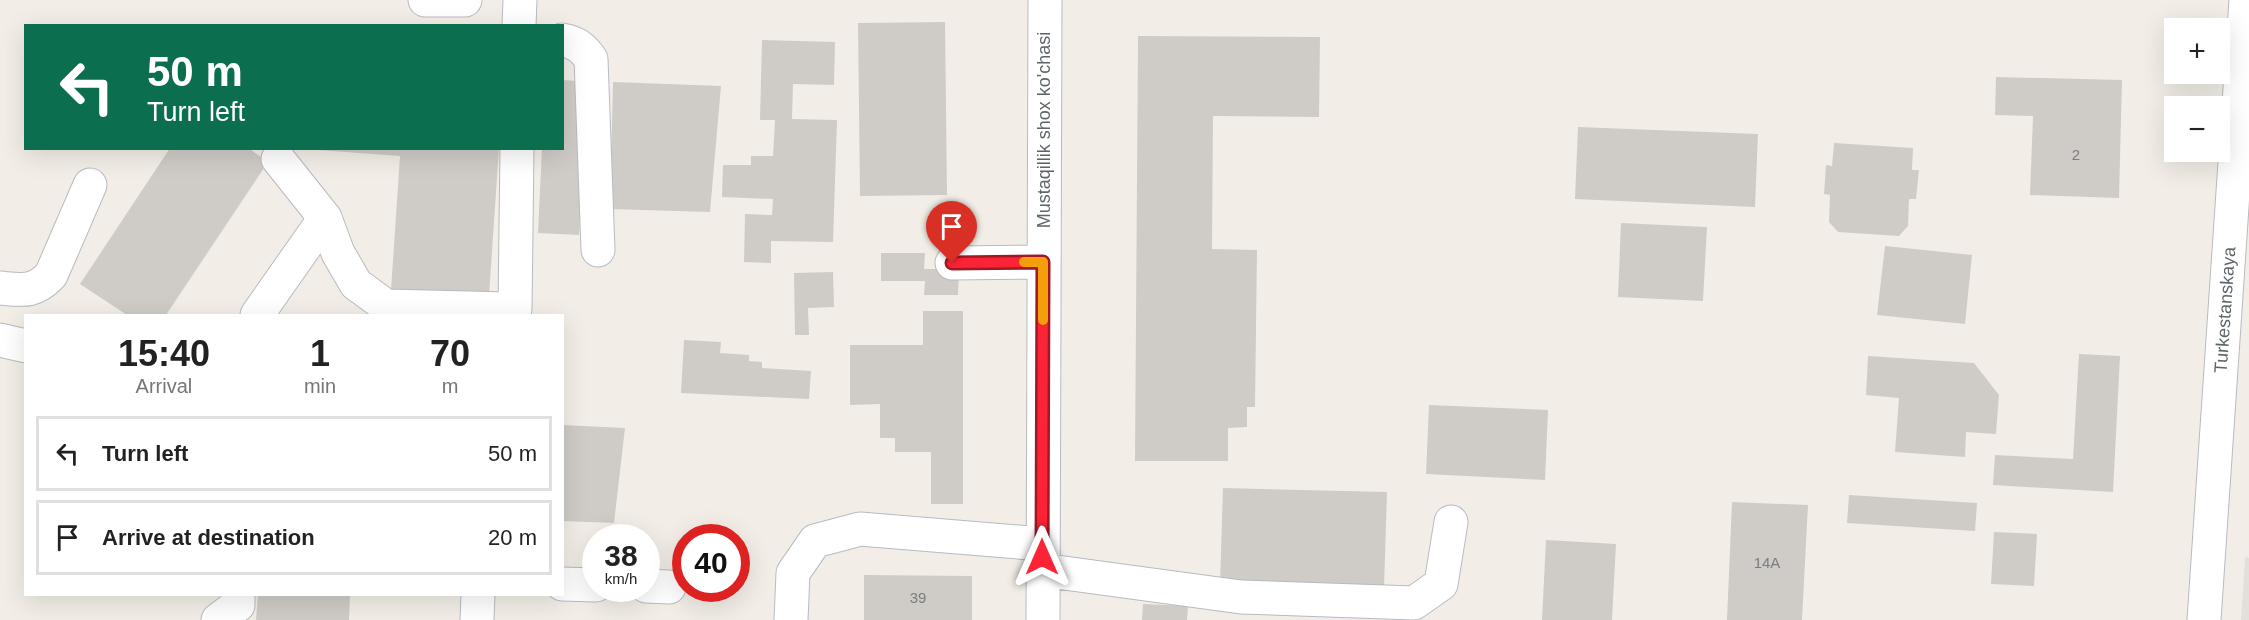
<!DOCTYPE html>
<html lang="en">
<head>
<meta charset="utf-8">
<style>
	body { margin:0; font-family:Arial,sans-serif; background:#f2f2f2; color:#222; height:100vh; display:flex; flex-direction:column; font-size:22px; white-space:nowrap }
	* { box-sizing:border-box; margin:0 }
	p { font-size:20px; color:#767676 }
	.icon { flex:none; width:33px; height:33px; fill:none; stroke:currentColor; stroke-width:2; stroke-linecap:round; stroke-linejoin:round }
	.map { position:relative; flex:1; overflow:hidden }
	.details { position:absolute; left:24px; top:314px; width:540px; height:282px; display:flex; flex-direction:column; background:#fff; border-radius:0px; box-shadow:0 6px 24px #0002 }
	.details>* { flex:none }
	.banner { position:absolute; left:24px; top:24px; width:540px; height:126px; border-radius:0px; box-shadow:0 6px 24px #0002; background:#0b6e4f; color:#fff; overflow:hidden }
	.fabs { position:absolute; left:2164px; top:18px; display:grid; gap:12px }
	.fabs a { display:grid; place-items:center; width:66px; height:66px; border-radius:0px; background:#fff; box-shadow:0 6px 24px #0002; font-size:30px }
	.speed { position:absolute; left:582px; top:524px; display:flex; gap:12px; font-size:30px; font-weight:700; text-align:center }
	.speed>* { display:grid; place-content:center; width:78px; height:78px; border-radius:50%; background:#fff; box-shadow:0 6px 24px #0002; line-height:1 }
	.speed small { font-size:15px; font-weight:400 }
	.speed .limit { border:9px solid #d22; background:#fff; color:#111 }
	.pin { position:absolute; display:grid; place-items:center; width:51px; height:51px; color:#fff; margin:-62px -26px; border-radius:50% 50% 50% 0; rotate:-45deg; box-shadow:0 0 6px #0007 }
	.pin .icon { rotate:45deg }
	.me { position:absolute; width:66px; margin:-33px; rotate:0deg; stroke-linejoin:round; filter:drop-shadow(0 0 4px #0008) }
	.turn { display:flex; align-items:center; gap:21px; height:126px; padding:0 24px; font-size:27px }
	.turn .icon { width:78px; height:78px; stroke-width:2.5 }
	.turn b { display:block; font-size:42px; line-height:51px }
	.eta { display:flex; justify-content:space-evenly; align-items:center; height:102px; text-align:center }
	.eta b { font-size:36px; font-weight:700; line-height:42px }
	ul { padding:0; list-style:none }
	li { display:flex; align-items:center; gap:18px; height:75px; margin:0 12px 9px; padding:0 12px; border:3px solid #e0e0e0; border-radius:0px }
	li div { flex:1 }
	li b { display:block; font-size:22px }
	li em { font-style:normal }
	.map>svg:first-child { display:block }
	.industrial { fill:#e3e0db }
	.building { fill:#cfcbc6 }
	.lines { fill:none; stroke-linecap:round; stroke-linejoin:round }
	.minor-casing { stroke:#b7bbbf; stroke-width:35 }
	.minor { stroke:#fff; stroke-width:33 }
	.route-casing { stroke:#a31723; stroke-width:15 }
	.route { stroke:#fb2436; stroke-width:10 }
	.slow { stroke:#f59e0b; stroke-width:10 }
	.labels { text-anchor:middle; stroke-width:5; stroke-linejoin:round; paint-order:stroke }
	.number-label { font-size:15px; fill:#7a7e80 }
	.street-label { font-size:18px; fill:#5e6569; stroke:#fff }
</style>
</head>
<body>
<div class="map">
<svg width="2249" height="620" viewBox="0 0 2249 620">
	<rect width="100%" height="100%" fill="#f2eee7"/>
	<path class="industrial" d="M2245 557 2249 558V620H2241Z"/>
	<path class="building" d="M945 22 947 195 860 196 858 23Z
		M1138 36 1320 37 1319 117 1213 116 1212 249 1257 250 1255 407H1247V427L1228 428V461H1135Z
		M762 40 835 42 834 85 793 84 792 119 837 120 833 242 771 241V263L744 262 745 214 772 215 773 199 722 197 723 165H751V156H773L775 120H760Z
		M1996 77 2122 80 2119 198 2030 195 2033 116 1995 115Z
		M562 80 579 81 585 105 579 235 538 233 542 148H562Z
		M613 82 721 86 710 212 610 209Z
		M1578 127 1758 134 1755 207 1575 199Z
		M1834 143 1913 148 1912 170H1919L1916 199H1909L1908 226 1899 236 1838 232 1829 222 1830 195 1824 194 1826 165 1832 166Z
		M170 148H248L268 162 166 315H127L80 284Z
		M318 148H499L489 296 391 290 400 156 318 150Z
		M1621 223 1707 227 1703 301 1618 297Z
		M1885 246 1972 255 1965 324 1877 315Z
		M881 253H925L924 269H959L958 295H924L925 281H881Z
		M833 272 834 307 808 308 809 335H795L794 273Z
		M923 311H963V504H931V452H895V438H880V404L850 405V345H923Z
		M684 340 721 342 720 353 749 355V361L762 362V368L811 371 809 399 681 393Z
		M2079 354 2120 356 2113 492 1993 485 1995 455 2073 459Z
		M1868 356 1974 363 1999 395 1996 434 1966 432 1965 457 1895 452 1899 398 1866 395Z
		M1429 405 1548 410 1545 480 1426 474Z
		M562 425 625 428 614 523 562 521Z
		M1223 488 1387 492 1384 588 1220 584Z
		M1849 495 1977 503 1975 531 1847 523Z
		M1732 502 1808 505 1802 620H1727Z
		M1994 532 2037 534 2034 586 1991 584Z
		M1546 540 1616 544 1612 620H1542Z
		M864 575 972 576V620H864Z
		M258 594H350L349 620H256Z
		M1143 604 1188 606 1187 620H1142Z"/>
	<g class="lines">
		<g class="minor-casing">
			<path id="minor" d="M425 0H465
				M519 26 520 0
				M562 40C576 42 583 48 591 59L598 250
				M278 159 325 218 338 253 356 284 386 306 515 309
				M952 263 1043 262
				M0 288C23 290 34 293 51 275L90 185
				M257 315 325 218
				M512 315 515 309 517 148
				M0 340 26 346
				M1042 570 1241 597 1414 603 1441 584 1451 522
				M562 584 596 585
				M646 586 669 587
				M218 620 238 605V594
				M477 620 478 594
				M791 620 793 573 815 541 860 529 1042 544
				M1043 620 1045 0
				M2204 620 2246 0"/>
		</g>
		<use href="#minor" class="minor"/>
	</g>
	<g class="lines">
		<g class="route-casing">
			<path id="route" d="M952 263 1043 262 1042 557"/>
		</g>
		<use href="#route" class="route"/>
		<path class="slow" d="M1024 262H1043V320"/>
	</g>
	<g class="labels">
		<g class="number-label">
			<text x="2076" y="160">2</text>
			<text x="1767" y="568">14А</text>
			<text x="918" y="603">39</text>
		</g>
		<g class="street-label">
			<text transform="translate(1044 130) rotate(-90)" y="6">Mustaqillik shox ko'chasi</text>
			<text transform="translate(2225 310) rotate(-86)" y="6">Turkestanskaya</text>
		</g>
	</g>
</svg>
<div class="fabs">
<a>+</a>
<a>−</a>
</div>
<div class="speed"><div>38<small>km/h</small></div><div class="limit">40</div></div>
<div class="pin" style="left:952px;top:263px;background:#d93025"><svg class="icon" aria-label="arrive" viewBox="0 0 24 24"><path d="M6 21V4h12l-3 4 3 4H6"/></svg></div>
<svg class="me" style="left:1042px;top:557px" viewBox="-20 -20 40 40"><path d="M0-17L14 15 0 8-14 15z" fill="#fb2436" stroke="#fff" stroke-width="4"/></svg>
<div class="banner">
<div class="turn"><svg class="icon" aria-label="left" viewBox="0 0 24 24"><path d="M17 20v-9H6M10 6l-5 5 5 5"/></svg><div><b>50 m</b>Turn left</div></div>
</div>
<section class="details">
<div class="eta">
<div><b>15:40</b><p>Arrival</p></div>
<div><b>1</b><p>min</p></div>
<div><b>70</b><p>m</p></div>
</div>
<ul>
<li><svg class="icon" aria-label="left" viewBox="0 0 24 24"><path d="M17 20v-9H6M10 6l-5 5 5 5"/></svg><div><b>Turn left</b></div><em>50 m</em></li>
<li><svg class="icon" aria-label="arrive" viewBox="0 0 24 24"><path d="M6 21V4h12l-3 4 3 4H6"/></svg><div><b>Arrive at destination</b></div><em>20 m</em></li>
</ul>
</section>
</div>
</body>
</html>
